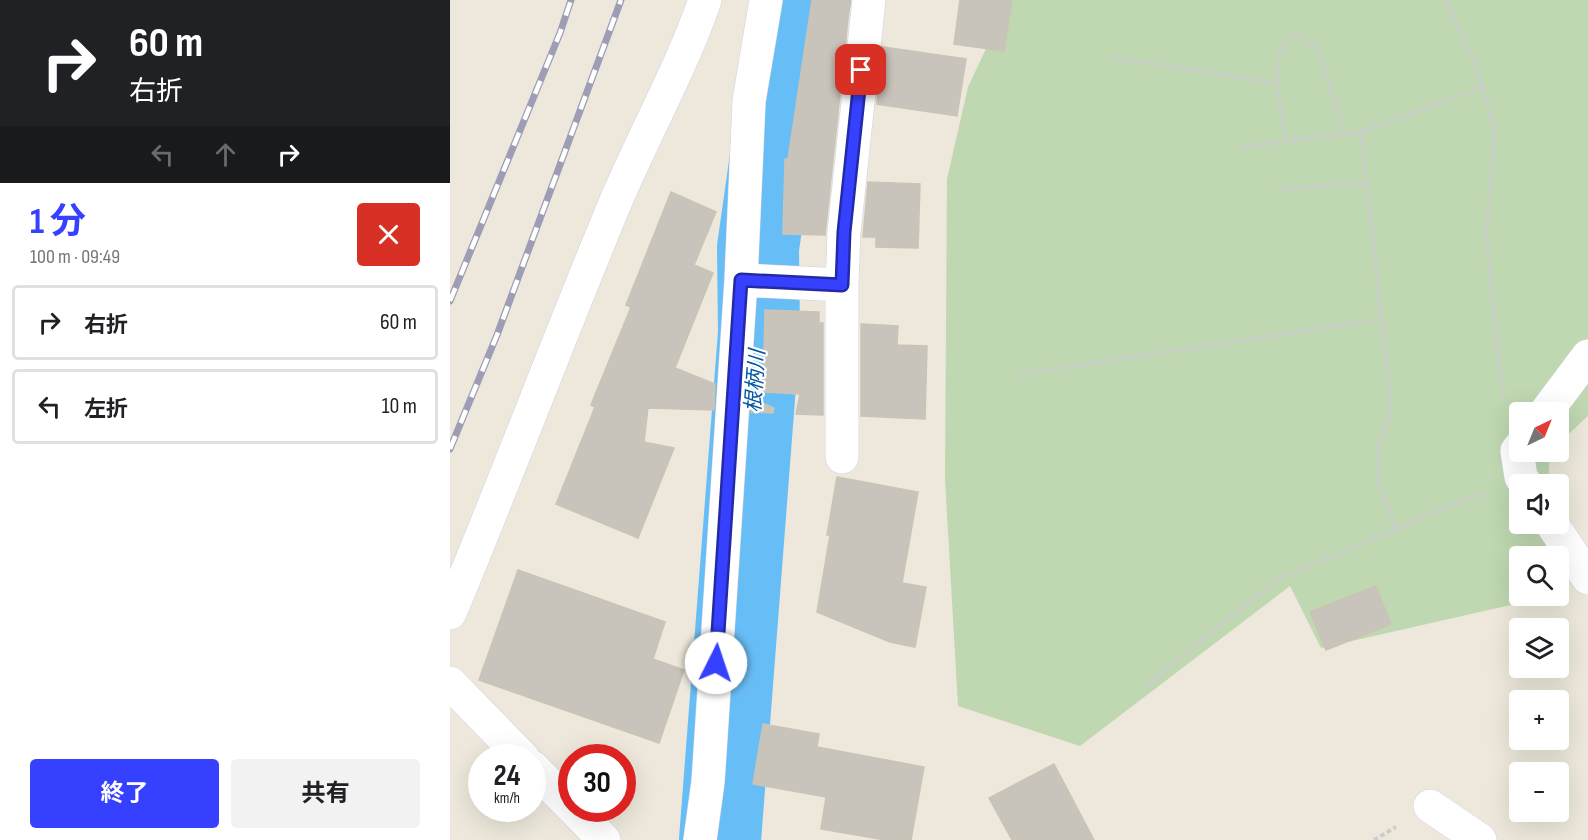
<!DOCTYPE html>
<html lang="ja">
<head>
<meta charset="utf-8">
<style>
	body { margin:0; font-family:"Sofia Sans Condensed","Noto Sans JP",sans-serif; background:#f2f2f2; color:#202124; height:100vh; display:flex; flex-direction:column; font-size:22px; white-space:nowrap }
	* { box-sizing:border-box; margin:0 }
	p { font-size:20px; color:#757577 }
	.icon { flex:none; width:33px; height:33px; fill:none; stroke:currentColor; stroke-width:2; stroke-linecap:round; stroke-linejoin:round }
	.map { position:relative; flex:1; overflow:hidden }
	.side { display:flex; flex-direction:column; background:#fff; width:450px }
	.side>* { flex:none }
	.guide { background:#202124; color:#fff; overflow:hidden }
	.needle { width:39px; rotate:43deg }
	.tools { position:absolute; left:1059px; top:402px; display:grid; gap:12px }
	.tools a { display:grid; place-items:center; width:60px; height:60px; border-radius:6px; background:#fff; box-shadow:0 6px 24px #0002; font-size:30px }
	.speed { position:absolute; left:18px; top:744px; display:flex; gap:12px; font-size:30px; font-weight:700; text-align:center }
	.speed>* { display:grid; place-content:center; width:78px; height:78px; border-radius:50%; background:#fff; box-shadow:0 6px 24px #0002; line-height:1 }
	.speed small { font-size:15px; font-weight:400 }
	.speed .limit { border:9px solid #d22; background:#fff; color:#111 }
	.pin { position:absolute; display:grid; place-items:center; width:51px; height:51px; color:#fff; margin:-26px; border-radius:12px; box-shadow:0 3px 9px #0006 }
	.me { position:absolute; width:66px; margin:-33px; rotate:4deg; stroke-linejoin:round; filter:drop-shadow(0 0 4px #0008) }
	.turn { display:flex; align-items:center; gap:21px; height:126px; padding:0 30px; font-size:27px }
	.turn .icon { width:78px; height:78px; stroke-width:2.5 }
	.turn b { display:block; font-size:42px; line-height:51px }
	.lanes { display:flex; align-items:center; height:57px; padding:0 30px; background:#0003; justify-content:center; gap:30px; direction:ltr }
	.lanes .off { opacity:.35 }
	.round { display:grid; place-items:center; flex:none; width:63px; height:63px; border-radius:6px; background:#f2f2f2 }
	.head { display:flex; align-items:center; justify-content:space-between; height:102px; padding:0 30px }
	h1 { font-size:36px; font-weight:700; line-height:45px; color:#3641ff }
	.button { display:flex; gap:12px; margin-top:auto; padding:12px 30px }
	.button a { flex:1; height:69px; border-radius:6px; background:#3641ff; color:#fff; font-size:24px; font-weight:700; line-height:69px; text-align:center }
	.button a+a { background:#f2f2f2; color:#202124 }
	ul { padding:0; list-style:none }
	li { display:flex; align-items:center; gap:18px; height:75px; margin:0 12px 9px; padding:0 18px; border:3px solid #e0e0e0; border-radius:6px }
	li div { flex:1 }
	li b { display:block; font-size:22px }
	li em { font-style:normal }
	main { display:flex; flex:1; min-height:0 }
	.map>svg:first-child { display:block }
	.cemetery { fill:#bfd8b1 }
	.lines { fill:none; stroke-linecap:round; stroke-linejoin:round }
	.river { stroke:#67bdf6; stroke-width:82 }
	.building { fill:#c8c4bb; stroke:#c9c4b4; stroke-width:1.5 }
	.minor-casing { stroke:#d0d1e4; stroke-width:34 }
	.path { stroke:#ccc; stroke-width:4; stroke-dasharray:4.5 3; stroke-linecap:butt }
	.minor { stroke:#fff; stroke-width:33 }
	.rail-casing { stroke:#9d9eb6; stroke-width:7 }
	.rail { stroke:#fff; stroke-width:4.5; stroke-dasharray:14; stroke-linecap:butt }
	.route-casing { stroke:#232aa6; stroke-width:15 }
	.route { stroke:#3641ff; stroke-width:10 }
	.labels { text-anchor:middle; stroke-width:4.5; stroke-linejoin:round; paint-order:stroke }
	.water-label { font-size:21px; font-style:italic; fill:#0458a4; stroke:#fff }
</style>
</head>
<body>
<main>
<section class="side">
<div class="guide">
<div class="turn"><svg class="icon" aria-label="right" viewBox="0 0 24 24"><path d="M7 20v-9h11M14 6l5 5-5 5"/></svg><div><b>60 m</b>右折</div></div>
<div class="lanes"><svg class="icon off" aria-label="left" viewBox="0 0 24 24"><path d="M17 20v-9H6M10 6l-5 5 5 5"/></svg><svg class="icon off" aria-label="ahead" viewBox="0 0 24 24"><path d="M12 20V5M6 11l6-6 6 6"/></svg><svg class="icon" aria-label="right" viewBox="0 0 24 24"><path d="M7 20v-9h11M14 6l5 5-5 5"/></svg></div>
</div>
<div class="head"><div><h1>1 分</h1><p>100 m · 09:49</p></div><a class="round" style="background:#d93025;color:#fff"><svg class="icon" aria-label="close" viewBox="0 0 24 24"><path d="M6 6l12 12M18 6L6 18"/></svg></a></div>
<ul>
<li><svg class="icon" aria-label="right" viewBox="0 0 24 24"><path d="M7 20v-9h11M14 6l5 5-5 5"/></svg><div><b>右折</b></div><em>60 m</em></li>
<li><svg class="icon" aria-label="left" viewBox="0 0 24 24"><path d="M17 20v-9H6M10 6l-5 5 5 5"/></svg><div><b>左折</b></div><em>10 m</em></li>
</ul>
<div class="button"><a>終了</a><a>共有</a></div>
</section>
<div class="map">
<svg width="1138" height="840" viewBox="0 0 1138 840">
	<rect width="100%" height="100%" fill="#ede8db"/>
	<path class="cemetery" d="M559 0H1138V416L1109 443 1108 412H1070V452H1100L1098 484H1070V524H1097L1096 556H1070V596L1096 597 871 648 840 586 630 746 508 706 495 479 497 179 518 87Z"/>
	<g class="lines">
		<path class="river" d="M270 840 309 333 308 248 332 79 360 0"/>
	</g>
	<path class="building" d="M362 0H400L375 235 333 234 335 159H338Z
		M510 0H562L554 51 504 44Z
		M433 47 516 59 507 116 427 104Z
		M418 182 470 184 468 248 426 247V237H413Z
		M221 192 266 212 244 265 263 273 225 368 265 384 264 410 198 408 194 442 224 448 188 538 106 504 145 407 141 405 181 307 176 305Z
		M315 310 369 312V323H373V415L346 414 350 394 313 392Z
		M411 324 448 326 447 345 477 346 475 419 411 416Z
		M302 399 324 408 323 413 301 412Z
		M387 477 468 492 452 583 476 587 465 647 440 642 367 612 380 535H377Z
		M68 570 215 622 203 659 234 670 209 743 29 680Z
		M926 586 941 624 876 650 860 612Z
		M313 724 369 734 367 747 474 767 461 840H435L371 829 376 797 303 784Z
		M604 764 644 840H562L539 798Z"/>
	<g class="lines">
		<g class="minor-casing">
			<path id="minor" d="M291 280 392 285
				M1096 412 1138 356
				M1070 447 1067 451 1071 477 1076 484
				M392 457V285L394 232 419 0
				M1102 524 1138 578
				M0 613C56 479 107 343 163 208 192 138 230 72 255 0
				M0 683 73 758
				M82 767 122 807
				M980 806 1030 840
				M123 808 154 840
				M250 840 258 782 291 280 299 101 316 0"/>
		</g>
		<path class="path" d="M996 0 1025 64 1045 129 1036 234 1052 389 1055 403
			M659 57 826 83
			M911 132 940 394 939 416 929 446 928 482 946 529
			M837 141C832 116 818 64 835 42 837 39 843 36 847 34L869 52 894 134
			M790 147 911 132 1032 87
			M828 189 917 183
			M571 374 932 319
			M698 685 807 595 836 575 897 551 1005 503 1036 493
			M924 840 946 827"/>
		<use href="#minor" class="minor"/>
		<g class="rail-casing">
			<path id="rail" d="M0 301 110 33 121 0
				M0 449 47 335 171 0"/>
		</g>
		<use href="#rail" class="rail"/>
	</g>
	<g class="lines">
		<g class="route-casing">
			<path id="route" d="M266 663 291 280 392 285 394 232 411 70"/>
		</g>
		<use href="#route" class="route"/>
	</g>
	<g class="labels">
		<g class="water-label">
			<text transform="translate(305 381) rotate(-86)" y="7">根柄川</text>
		</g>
	</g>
</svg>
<div class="tools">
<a><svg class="needle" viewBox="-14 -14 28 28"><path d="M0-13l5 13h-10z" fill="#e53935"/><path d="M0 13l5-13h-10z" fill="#757577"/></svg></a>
<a><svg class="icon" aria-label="sound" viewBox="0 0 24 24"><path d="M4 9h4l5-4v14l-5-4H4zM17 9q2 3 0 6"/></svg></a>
<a><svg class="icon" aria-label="search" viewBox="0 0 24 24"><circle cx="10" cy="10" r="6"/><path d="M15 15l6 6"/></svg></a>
<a><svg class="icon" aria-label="layers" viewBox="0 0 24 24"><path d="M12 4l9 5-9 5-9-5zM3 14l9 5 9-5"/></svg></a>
<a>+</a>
<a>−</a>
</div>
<div class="speed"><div>24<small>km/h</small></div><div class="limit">30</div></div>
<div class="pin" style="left:411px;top:70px;background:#d93025"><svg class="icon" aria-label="arrive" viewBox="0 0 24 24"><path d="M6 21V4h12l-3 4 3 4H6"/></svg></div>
<svg class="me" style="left:266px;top:663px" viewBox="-20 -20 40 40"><circle r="19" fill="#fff"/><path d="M0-13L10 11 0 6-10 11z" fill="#3641ff"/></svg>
</div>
</main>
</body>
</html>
